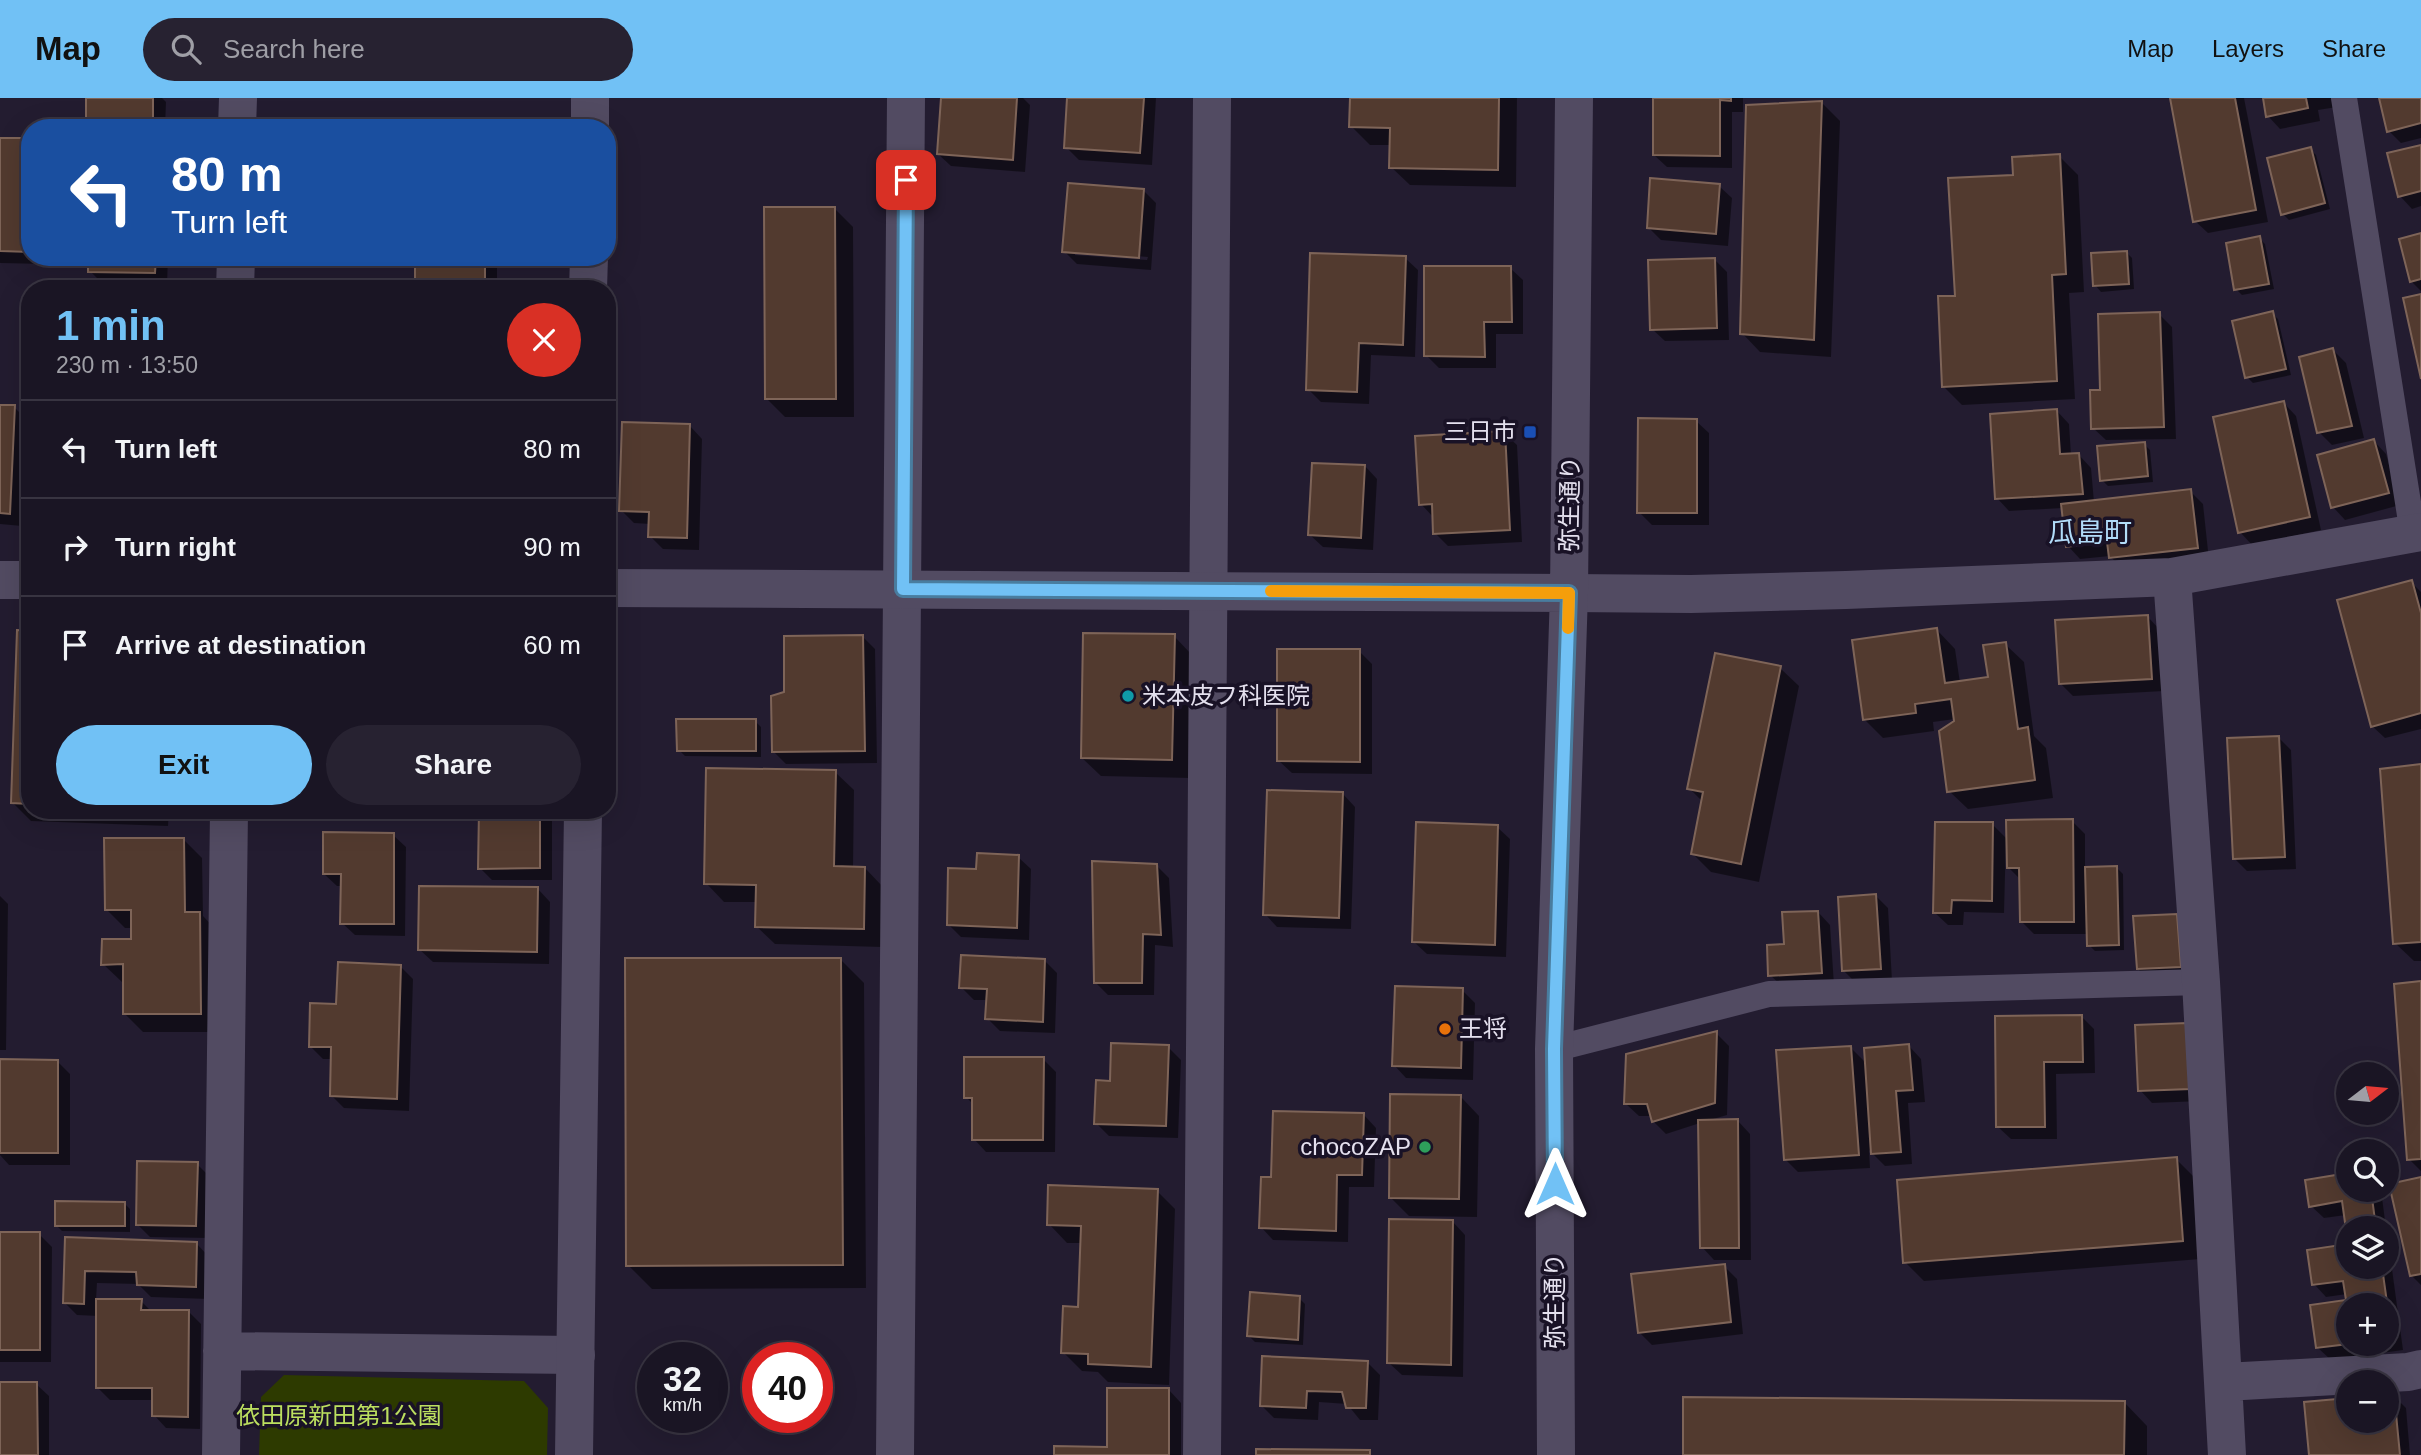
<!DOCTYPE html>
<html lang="en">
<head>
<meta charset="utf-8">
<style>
	body { margin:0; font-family:Helvetica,"Noto Sans JP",sans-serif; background:#272231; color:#f1f3f6; height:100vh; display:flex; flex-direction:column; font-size:26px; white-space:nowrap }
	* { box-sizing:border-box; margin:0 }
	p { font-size:23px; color:#9f9fa6 }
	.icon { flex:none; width:38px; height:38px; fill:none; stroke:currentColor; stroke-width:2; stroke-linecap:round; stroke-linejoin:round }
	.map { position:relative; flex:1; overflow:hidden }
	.side { position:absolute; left:21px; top:182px; width:595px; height:539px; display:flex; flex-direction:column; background:#1a1524; border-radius:28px; box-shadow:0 7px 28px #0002,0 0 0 2px #383441 }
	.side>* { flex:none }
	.banner { position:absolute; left:21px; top:21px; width:595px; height:147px; border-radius:28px; box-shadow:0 7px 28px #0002,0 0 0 2px #383441; background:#1a4fa0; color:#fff; overflow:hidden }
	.needle { width:46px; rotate:74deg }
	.tools { position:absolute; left:2336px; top:964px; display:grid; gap:14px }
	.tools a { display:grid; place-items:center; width:63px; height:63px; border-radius:50%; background:#1a1524; box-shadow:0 7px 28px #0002,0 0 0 2px #383441; font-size:35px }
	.speed { position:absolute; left:637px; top:1244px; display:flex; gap:14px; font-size:35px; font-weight:700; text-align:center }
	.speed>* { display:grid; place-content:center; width:91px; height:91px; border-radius:50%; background:#1a1524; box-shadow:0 7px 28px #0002,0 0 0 2px #383441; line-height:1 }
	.speed small { font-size:18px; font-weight:400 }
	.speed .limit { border:10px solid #d22; background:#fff; color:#111 }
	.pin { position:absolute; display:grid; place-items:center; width:60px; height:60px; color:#fff; margin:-30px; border-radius:14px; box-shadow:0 4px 10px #0006 }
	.me { position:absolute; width:77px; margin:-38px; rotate:0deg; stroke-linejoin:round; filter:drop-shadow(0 0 5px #0008) }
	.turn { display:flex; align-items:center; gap:24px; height:147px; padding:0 35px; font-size:32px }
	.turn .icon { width:91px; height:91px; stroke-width:2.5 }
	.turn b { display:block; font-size:49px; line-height:60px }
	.round { display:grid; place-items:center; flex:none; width:74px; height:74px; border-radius:37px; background:#272231 }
	.head { display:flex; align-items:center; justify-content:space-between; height:119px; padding:0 35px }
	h1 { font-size:42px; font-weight:800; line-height:52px; color:#71c1f5 }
	.button { display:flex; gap:14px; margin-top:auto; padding:14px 35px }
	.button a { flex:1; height:80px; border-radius:42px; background:#71c1f5; color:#111; font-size:28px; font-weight:800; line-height:80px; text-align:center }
	.button a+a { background:#272231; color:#f1f3f6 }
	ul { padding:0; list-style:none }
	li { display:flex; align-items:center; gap:21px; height:98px; padding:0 35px; border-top:2px solid #383441 }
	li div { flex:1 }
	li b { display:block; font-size:26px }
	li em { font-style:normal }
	header { display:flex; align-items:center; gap:42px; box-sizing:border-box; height:98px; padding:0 35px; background:#71c1f5; color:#111 }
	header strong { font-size:33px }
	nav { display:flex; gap:38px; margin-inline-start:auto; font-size:24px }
	.search { width:490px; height:63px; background:#272231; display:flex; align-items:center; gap:18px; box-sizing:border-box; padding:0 24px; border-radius:38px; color:#9f9fa6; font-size:26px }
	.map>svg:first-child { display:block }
	.green { fill:#2d3a00 }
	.shadow { fill:#0007; fill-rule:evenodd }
	.building { fill:#523a2f; stroke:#7e6458; stroke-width:2 }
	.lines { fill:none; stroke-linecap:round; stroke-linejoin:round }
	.service { stroke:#524b62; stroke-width:26 }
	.minor { stroke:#524b62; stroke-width:38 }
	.tertiary { stroke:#524b62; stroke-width:38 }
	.route-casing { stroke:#497d9f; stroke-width:18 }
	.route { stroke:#71c1f5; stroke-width:12 }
	.slow { stroke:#f59e0b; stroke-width:12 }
	.transit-dot { fill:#1a4fb4; stroke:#191226; stroke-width:2.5 }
	.culture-dot { fill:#0f9aa8; stroke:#191226; stroke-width:2.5 }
	.food-dot { fill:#e8710a; stroke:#191226; stroke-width:2.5 }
	.leisure-dot { fill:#2e9e5b; stroke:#191226; stroke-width:2.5 }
	.labels { text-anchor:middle; stroke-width:7; stroke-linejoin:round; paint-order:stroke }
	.poi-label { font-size:24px; fill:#e4e0ee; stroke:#191226; text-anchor:end }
	.street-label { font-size:24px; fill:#e4e0ee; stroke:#191226 }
	.park-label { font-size:24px; fill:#bcdf5f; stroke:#191226 }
	.quarter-label { font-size:28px; fill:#b2dcf9; stroke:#191226 }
</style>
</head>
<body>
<header>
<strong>Map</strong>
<div class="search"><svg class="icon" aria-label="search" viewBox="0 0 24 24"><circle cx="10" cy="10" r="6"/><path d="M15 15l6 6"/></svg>Search here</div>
<nav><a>Map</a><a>Layers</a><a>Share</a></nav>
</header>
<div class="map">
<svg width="2421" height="1357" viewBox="0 0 2421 1357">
	<rect width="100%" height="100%" fill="#231c30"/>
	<path class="green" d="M284 1277 524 1283 548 1310 547 1357H259L261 1299Z"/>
	<path class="shadow" d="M87 0H162L166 4 165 30H87Z
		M942 0H1023L1030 7 1025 74 951 68 938 56Z
		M1069 0H1156L1152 67 1079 62 1066 49Z
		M1351 0H1517L1516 89 1410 87 1391 69V47H1370L1351 28Z
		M1655 0H1743V14H1732V70L1667 69 1654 57Z
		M2172 0H2244L2268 124 2208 135 2195 123Z
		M2265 0H2335L2337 9 2318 12 2320 23 2280 31 2268 18Z
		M2381 0H2421V40L2401 45 2389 33Z
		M1821 4 1840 23 1831 259 1760 254 1742 235Z
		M0 42H30V159H45V166L0 165Z
		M2421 49V108L2412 111 2400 98Z
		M2310 51 2316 57 2330 111 2289 122 2283 116Z
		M2059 58 2078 77 2084 194 2069 195 2075 301 1962 307 1944 289 1956 199 2014 79Z
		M1719 88 1732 100 1728 148 1661 142 1648 129Z
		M1143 92 1156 105 1151 172 1077 166 1064 153ZM1075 153 1148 159 1147 162 1075 157Z
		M834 110 853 129 854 319H785L767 301Z
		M2421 137V193L2411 183Z
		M2259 140 2265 146 2274 191 2242 197 2236 191Z
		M2126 154 2132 160 2134 191 2101 194 2095 187Z
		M90 159H168L167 187 103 186 90 173Z
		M417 159H497V191H416Z
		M1405 160 1418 172 1415 259 1371 257 1369 306 1321 304 1308 291Z
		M1715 162 1727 174 1729 242 1665 243 1652 231Z
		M1510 170 1523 182V236H1496V270H1439L1426 257Z
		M2272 215 2278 221 2291 277 2253 285 2247 279Z
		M2159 216 2172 229 2176 341 2106 342 2093 330 2102 294Z
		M2333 252 2346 265 2364 340 2332 347 2319 334Z
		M2284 305 2296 318 2321 432 2252 447 2240 434Z
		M0 308 14 309 27 322 22 428 0 426Z
		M2057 313 2069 326 2071 357H2079L2091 370 2094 404 2190 393 2203 406 2209 462 2123 472 2110 458 2080 461 2068 448 2063 410 2009 413 1997 400Z
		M1696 323 1709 335V427H1652L1639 414Z
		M690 328 702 341 699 452 663 451 650 438V426L634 425 621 412Z
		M1504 335 1517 347 1522 444 1448 448 1435 435 1434 420 1421 406Z
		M2374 343 2386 356 2400 407 2345 422 2333 409Z
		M2144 346 2150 352 2153 384 2108 388 2102 382Z
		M1365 368 1377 381 1373 452 1323 449 1310 437Z
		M2411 484 2421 494V631L2385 640 2372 628Z
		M2148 519 2160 532 2164 593 2073 598 2061 586Z
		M1937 532 1955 551 1960 585 1990 581 2005 546 2024 564 2034 638 2046 650 2053 700 1968 711 1949 693 1955 621 1933 624 1934 633 1883 640 1864 621Z
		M30 534V712H169L168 728 31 723 12 704Z
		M1174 538 1192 557 1190 680 1101 678 1082 660Z
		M863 539 875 551 877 665 786 666 773 653 786 595Z
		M1359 553 1372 566V676L1292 675 1279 663Z
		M1780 570 1799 588 1759 784 1711 774 1693 756 1703 704 1689 690Z
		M755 623 761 629V659L685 658 679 652Z
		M2278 639 2291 652 2296 771 2247 773 2235 761Z
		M2421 668V863H2414L2395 845Z
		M835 674 854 692 853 770H865L883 789 882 849 775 846 756 828 757 804H724L706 785Z
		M1343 696 1355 709 1351 831 1277 829 1265 816Z
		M480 712H552V782H492L480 770Z
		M2072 723 2085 736V770H2117L2123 776 2124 852 2095 853 2089 847 2088 836H2034L2022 824 2021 782 2009 770Z
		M1992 726 2006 740 2004 815 1964 814 1963 827H1948L1935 815Z
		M1497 729 1510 741 1506 859 1427 856 1414 844Z
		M393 737 406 749 405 838 355 837 342 825V788H337L324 776Z
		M184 742 202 760 203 818 218 834V934H143L124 915V884H122L103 866 133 843V830H125L106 811Z
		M1018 759 1031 771 1029 842 961 839 948 826 978 773Z
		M1157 768 1169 780 1173 849 1155 847 1154 897H1108L1095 884Z
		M538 791 550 804 549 866 433 864 420 852Z
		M0 798 8 806 6 952H0Z
		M1876 798 1888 810 1892 883 1856 885 1844 873Z
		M1818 814 1830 827 1834 887 1783 889 1770 877 1786 847Z
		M2177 818 2186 875 2144 877 2138 871Z
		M840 861 864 885 866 1190 652 1191 628 1167Z
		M1045 863 1057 875 1055 935 1000 933 987 920 988 902H974L961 889Z
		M400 868 413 881 409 1013 344 1010 332 998 333 961H323L310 948 338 908Z
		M2421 885V1073L2409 1061Z
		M1462 892 1475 905 1473 982 1406 980 1394 967Z
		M2081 918 2094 931 2095 975 2056 976 2057 1041H2011L1998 1029 1996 920Z
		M2137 928 2201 1003 2152 1005 2140 992Z
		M1716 935 1729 948 1727 1017 1710 1022 1738 1023 1750 1036 1751 1162H1714L1702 1149 1700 1025 1666 1036 1653 1023 1652 1018H1639L1626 1006Z
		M1909 948 1921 961 1925 1004 1908 1005 1912 1066 1885 1068 1869 1052 1870 1070 1798 1074 1785 1061 1850 949 1867 966Z
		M1168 949 1181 962 1178 1040 1109 1038 1096 1025Z
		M1043 961 1056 974 1055 1054H986L974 1041V1007L966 999Z
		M0 963 58 964 70 976V1067H9L0 1057Z
		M1461 999 1479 1018 1477 1119 1409 1118 1390 1099Z
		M1364 1017 1376 1030 1374 1089H1349L1348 1144 1273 1142 1261 1129 1273 1080Z
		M2176 1061 2195 1080 2201 1161 1924 1183 1905 1164Z
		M197 1066 210 1079 208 1140 150 1139 138 1127Z
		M2348 1077V1092H2381L2386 1130H2348V1140L2346 1117 2324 1120 2311 1108 2307 1083Z
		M2421 1080V1187L2412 1178Z
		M1157 1093 1175 1111 1169 1287 1108 1284 1098 1274 1082 1273 1063 1254 1080 1210 1082 1145H1067L1049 1126Z
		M124 1105 130 1111V1134L62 1133 56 1127Z
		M1453 1124 1465 1137 1463 1279 1402 1277 1389 1265Z
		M2387 1134 2403 1252 2331 1262 2318 1250 2348 1204 2347 1196 2326 1199 2314 1186 2309 1153 2348 1148V1169H2387ZM2348 1208H2387V1246H2348Z
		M0 1136H39L52 1149 51 1264H0Z
		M66 1141 197 1146 209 1159 208 1201 151 1199 138 1186 97 1185 96 1202 141 1203 152 1214H189L201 1226 200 1331 166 1330 154 1317V1302H110L97 1289 98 1218 77 1217 65 1205Z
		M1724 1168 1737 1181 1743 1236 1652 1247 1639 1234Z
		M1299 1200 1305 1206 1303 1247 1255 1244 1249 1238Z
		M1368 1265 1380 1277 1378 1322H1360L1347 1306 1319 1304 1318 1322 1274 1320 1261 1307Z
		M0 1286H36L49 1298V1357H0Z
		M1169 1292 1181 1305V1357H1056L1109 1351Z
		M2393 1297 2406 1310 2410 1357H2310L2305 1306 2348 1301V1323H2387V1298Z
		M2124 1304 2147 1328V1357H1685Z"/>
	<path class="building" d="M86 0H153V30H86Z
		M941 0H1017L1013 62 937 56Z
		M1067 0H1144L1140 55 1064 50Z
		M1350 0H1499L1498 72 1389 70 1390 30 1349 29Z
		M1653 0H1731V3L1720 2V58L1653 57Z
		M2170 0H2235L2256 112 2193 124Z
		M2263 0H2306L2308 10 2266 19Z
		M2379 0H2421V25L2387 34Z
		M1822 3 1814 242 1740 236 1746 7Z
		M0 40H30V154L0 153Z
		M2421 47V93L2398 99 2387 55Z
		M2311 49 2325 105 2281 117 2267 60Z
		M2060 56 2066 176 2052 177 2057 283 1942 289 1938 198H1955L1948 80 2013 77 2012 59Z
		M1650 80 1720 86 1716 136 1647 130Z
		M1068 85 1144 91 1139 160 1062 154Z
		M764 109H835L836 301H765Z
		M2421 135V181L2410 184 2399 141Z
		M2260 138 2269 186 2234 192 2226 145Z
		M2127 153 2129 186 2093 188 2091 155Z
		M1310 155 1406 158 1403 247 1359 245 1357 294 1306 292Z
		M88 159H156L155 175 88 174Z
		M415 159H485V191H415Z
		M1715 160 1717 230 1650 232 1648 162Z
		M1424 168H1511L1512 224H1484L1485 259 1424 258Z
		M2421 196V281L2403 200Z
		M2273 213 2286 271 2245 280 2232 223Z
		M2160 214 2164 329 2091 331 2090 292H2100L2098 216Z
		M2333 250 2352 328 2317 335 2299 259Z
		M2284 303 2310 419 2238 435 2213 319Z
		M0 307H15L10 416 0 415Z
		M2057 311 2060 356 2079 355 2083 396 1995 401 1990 316Z
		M1638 320 1697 321V415H1637Z
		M622 324 690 326 687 440 648 439 649 414 619 413Z
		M1505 333 1510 432 1433 436 1432 406 1419 407 1415 338Z
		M2374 341 2389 395 2331 410 2317 357Z
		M2145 344 2148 378 2100 383 2097 348Z
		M1312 365 1365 367 1361 440 1308 437Z
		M2191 391 2198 450 2109 460 2107 444 2066 449 2061 406Z
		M2412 482 2421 515V615L2371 629 2337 502Z
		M2148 517 2152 581 2059 586 2055 522Z
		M1937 530 1945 585 1988 579 1983 547 2006 544 2018 631 2028 629 2035 682 1947 694 1939 633 1954 623 1951 601 1915 606 1916 615 1863 622 1852 542Z
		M17 532 30 533V706L11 705Z
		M1083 535 1175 536 1172 662 1081 660Z
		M863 537 865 653 772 654 771 598 784 594V538Z
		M1277 551H1360V664L1277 663Z
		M1715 555 1781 568 1741 766 1691 756 1703 694 1687 691Z
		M676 621H756V653H677Z
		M2279 638 2285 759 2233 761 2227 640Z
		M2421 666V844L2393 846 2380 671Z
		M706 670 836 672 834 768 865 769 864 831 755 829 756 787 704 786Z
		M1267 692 1343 694 1339 820 1263 817Z
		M479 712H540V770L478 771Z
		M2073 721 2074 824H2020L2019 770H2007L2006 722Z
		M1416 724 1498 727 1495 847 1412 844Z
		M1935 724H1993L1992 803 1952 802 1951 815H1933Z
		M323 734 394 735V826H340L341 776H323Z
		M104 740H184L185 814H200L201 916H123V866L101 867 102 841H131V812H105Z
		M977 755 1019 757 1017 830 947 827 948 770 976 771Z
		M1092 763 1157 766 1161 837 1143 836 1142 885H1094Z
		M2117 768 2119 847 2087 848 2085 769Z
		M419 788 538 789 537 854 418 852Z
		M1876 796 1881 871 1842 873 1838 799Z
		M1818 813 1822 875 1768 878 1767 847 1784 846 1782 814Z
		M2177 816 2181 869 2137 871 2133 818Z
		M961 857 1045 861 1043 924 985 921 987 891 959 890Z
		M625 860H841L843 1167 626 1168Z
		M338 864 401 867 397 1001 330 998 331 949H309L310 905 336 906Z
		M2421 883V1061L2407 1062 2394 886Z
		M1395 888 1463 890 1461 970 1392 968Z
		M2082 917 2083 964H2044L2045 1029H1996L1995 918Z
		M2187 925 2190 991 2138 993 2135 927Z
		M1717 933 1715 1005 1652 1024 1647 1006H1624L1626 956Z
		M1111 945 1169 947 1166 1028 1094 1026 1096 982 1110 983Z
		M1909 946 1913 992 1896 993 1901 1054 1871 1056 1864 950Z
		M1851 948 1859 1057 1784 1062 1776 952Z
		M964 959H1044L1043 1042H972V1000H964Z
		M0 961 58 962V1055H0Z
		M1390 996 1461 997 1459 1101 1389 1100Z
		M1273 1013 1364 1015 1362 1077H1337L1336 1133 1259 1130 1261 1079H1271Z
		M1738 1021 1739 1150H1700L1698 1022Z
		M2177 1059 2183 1143 1903 1165 1897 1082Z
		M137 1063 198 1064 196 1128 136 1127Z
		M2348 1075V1092H2371L2376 1130H2348V1169H2382L2392 1240 2387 1241V1208H2348V1246L2316 1250 2310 1207 2346 1202 2343 1183 2312 1187 2307 1152 2348 1146 2342 1103 2309 1109 2305 1082Z
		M2421 1079V1176L2410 1178 2389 1086Z
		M1048 1087 1158 1091 1151 1269 1088 1266V1256L1061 1255 1063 1208 1078 1209 1081 1128 1047 1127Z
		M55 1103 125 1104V1128H55Z
		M1389 1121 1453 1122 1451 1267 1387 1265Z
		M0 1134H40V1252H0Z
		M65 1139 197 1144 196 1189 137 1187 136 1174 85 1173 84 1206 63 1205Z
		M1725 1166 1731 1224 1638 1235 1631 1176Z
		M1250 1194 1300 1198 1298 1242 1247 1238Z
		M96 1201H142L141 1212H189L188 1319 152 1318V1290H96Z
		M1262 1258 1368 1263 1366 1310H1346L1342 1294 1307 1293 1306 1310 1260 1308Z
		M0 1284H37L38 1357H0Z
		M1107 1290H1169V1357H1054V1348L1107 1349Z
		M2394 1295 2400 1357H2309L2304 1304 2348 1300V1323H2387V1296Z
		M1683 1299 2125 1303 2124 1357H1683Z
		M1256 1351 1370 1352V1357H1256Z"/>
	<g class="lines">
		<path class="service" d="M2344 0 2413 436
			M1554 951 1769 896 2201 884"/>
		<path class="minor" d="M237 30 238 0
			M235 191 236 159
			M2172 479 2201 884 2227 1357
			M1569 495 1691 496 1846 492 2172 479 2421 434
			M222 1253 576 1257
			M2225 1284 2408 1274 2421 1271
			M221 1357 229 712
			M895 1357 906 0
			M1202 1357 1212 0"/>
		<path class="tertiary" d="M590 30V0
			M588 191 589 159
			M0 482H30
			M607 490 1569 495
			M574 1357 583 712
			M1556 1357 1554 951 1569 495 1574 0"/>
	</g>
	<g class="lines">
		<g class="route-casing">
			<path id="route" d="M906 82 903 491 1569 495 1554 951 1555 1086"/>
		</g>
		<use href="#route" class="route"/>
		<path class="slow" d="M1271 493 1569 495 1568 530"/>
	</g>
	<rect class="transit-dot" x="1523" y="327" width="14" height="14" rx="3.5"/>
	<circle class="culture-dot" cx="1128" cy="598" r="7"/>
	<circle class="food-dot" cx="1445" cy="931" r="7"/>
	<circle class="leisure-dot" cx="1425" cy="1049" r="7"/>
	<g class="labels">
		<g class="poi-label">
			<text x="1516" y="342">三日市</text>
			<text x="1142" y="606" text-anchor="start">米本皮フ科医院</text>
			<text x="1459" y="939" text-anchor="start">王将</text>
			<text x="1411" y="1057">chocoZAP</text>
		</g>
		<g class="street-label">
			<text transform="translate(1570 406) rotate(-89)" y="8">弥生通り</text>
			<text transform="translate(1555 1203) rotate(-90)" y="8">弥生通り</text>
		</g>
		<g class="park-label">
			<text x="339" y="1326">依田原新田第1公園</text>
		</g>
		<g class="quarter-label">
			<text x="2090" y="444">瓜島町</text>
		</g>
	</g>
</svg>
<div class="tools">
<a><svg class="needle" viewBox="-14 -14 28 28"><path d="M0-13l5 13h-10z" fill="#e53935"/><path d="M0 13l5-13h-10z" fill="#9f9fa6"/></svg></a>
<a><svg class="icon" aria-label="search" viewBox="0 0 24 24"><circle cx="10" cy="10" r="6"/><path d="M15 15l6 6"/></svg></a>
<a><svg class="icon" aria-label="layers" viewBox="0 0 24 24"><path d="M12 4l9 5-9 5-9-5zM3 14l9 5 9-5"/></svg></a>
<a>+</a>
<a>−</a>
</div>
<div class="speed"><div>32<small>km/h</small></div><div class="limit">40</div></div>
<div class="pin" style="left:906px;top:82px;background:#d93025"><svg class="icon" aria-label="arrive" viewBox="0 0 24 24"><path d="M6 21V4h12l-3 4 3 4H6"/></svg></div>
<svg class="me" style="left:1555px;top:1086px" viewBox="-20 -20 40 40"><path d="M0-17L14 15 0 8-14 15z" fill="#71c1f5" stroke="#fff" stroke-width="4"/></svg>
<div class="banner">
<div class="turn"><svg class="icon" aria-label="left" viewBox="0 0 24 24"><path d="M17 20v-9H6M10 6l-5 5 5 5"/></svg><div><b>80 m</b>Turn left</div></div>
</div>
<section class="side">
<div class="head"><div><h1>1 min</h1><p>230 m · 13:50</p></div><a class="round" style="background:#d93025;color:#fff"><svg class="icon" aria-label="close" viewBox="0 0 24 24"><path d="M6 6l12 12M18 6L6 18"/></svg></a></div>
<ul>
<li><svg class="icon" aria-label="left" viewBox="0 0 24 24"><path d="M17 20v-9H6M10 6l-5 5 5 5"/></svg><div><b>Turn left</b></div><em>80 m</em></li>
<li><svg class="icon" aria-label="right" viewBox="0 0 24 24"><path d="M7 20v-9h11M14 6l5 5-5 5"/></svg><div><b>Turn right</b></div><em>90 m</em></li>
<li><svg class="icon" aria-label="arrive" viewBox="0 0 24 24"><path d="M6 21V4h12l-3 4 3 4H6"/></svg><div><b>Arrive at destination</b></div><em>60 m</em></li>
</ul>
<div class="button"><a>Exit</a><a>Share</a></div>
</section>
</div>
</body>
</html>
